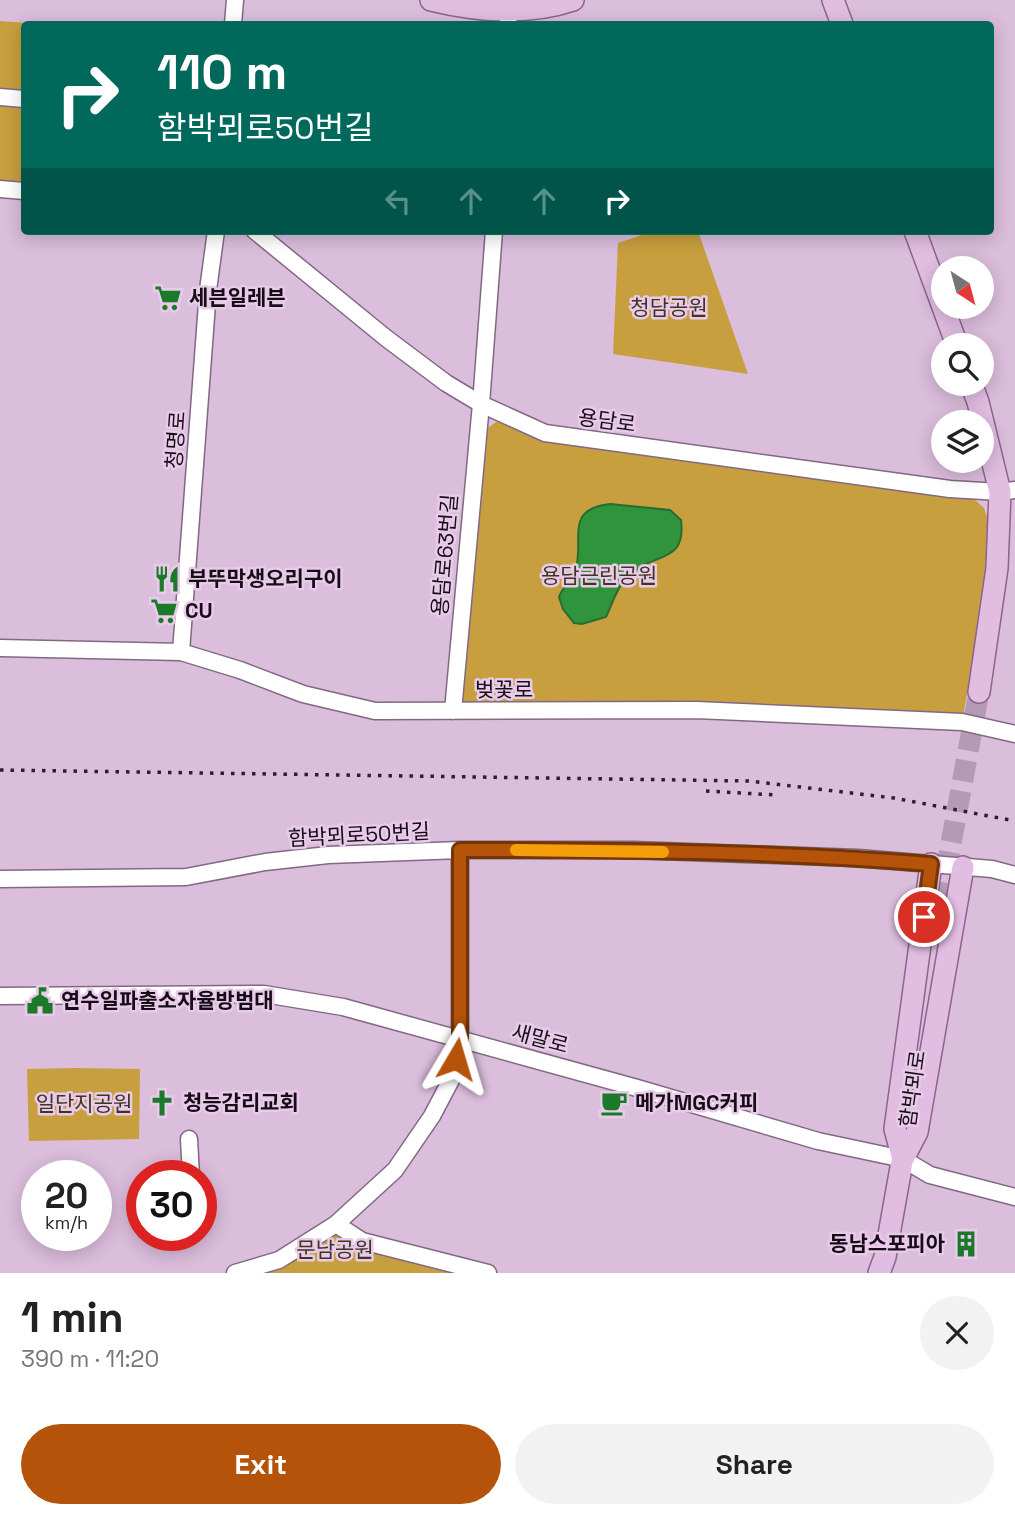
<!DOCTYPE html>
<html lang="en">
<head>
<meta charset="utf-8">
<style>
	body { margin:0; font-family:"Space Grotesk","Noto Sans KR",sans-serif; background:#f2f2f2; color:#222; height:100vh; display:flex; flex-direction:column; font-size:26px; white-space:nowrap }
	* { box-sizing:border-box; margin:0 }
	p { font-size:23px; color:#767676 }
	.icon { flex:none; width:38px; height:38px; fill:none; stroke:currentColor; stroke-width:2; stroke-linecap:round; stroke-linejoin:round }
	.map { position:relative; height:1273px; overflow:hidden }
	.side { display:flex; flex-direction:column; background:#fff; flex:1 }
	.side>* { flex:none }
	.top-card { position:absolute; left:21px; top:21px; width:973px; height:214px; border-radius:7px; box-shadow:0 4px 18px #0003; background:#00695c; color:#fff; overflow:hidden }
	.needle { width:46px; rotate:144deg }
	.controls { position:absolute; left:931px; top:256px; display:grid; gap:14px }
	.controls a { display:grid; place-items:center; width:63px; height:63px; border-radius:50%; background:#fff; box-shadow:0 4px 18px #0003; font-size:35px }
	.speed { position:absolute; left:21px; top:1160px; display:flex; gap:14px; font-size:35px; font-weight:700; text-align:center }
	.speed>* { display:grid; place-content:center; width:91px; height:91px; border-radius:50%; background:#fff; box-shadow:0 4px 18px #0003; line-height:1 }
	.speed small { font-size:18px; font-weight:400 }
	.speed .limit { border:10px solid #d22; background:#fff; color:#111 }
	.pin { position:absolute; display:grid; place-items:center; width:60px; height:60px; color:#fff; margin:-30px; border:4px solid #fff; border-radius:50%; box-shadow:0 2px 7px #0007 }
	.me { position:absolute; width:77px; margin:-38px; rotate:7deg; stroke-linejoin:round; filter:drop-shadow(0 0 5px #0008) }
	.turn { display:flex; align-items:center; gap:24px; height:147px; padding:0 21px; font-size:32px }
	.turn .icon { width:91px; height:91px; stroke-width:2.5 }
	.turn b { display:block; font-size:49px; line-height:60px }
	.lanes { display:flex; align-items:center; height:66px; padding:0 21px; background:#0003; justify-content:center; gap:35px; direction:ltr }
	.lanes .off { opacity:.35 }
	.round { display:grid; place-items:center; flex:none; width:74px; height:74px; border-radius:37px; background:#f2f2f2 }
	.headline { display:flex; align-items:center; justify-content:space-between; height:119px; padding:0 21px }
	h1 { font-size:42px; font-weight:800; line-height:52px }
	.primary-button { display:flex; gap:14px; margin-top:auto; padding:14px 21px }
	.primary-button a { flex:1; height:80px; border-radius:42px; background:#b45309; color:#fff; font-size:28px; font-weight:800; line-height:80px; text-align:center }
	.primary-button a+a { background:#f2f2f2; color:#222 }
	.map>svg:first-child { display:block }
	.green { fill:#c89f3e }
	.water { fill:#2f943c; stroke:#286c31; stroke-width:2 }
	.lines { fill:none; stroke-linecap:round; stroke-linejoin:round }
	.major-tunnel { stroke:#b49ab5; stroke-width:21; stroke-dasharray:21 10; stroke-linecap:butt }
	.minor-casing { stroke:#826883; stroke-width:19 }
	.major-casing { stroke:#8d638f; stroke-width:24 }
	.minor { stroke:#fff; stroke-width:16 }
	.major { stroke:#e1bde2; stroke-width:21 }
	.rail { stroke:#2c202c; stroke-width:3.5; stroke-dasharray:3.5 7; stroke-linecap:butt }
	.route-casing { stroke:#753606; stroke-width:18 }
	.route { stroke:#b45309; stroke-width:12 }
	.slow { stroke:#f59e0b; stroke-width:12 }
	.labels { text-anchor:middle; stroke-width:5; stroke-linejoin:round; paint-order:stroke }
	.poi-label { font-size:21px; font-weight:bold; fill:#170d17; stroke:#e8cae9; text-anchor:start }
	.park-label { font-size:21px; fill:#3f351f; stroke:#e8cae9 }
	.street-label { font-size:21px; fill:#170d17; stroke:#e8cae9 }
</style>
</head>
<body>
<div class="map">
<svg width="1015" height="1273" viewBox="0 0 1015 1273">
	<rect width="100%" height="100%" fill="#dbbddc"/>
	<path class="green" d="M0 21 42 24H24V189L0 188Z
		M654 231H698L748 374 613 354 618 243Z
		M506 415 540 431 950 489 974 499 984 508 991 529 989 569 962 722 453 711 478 435Z
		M75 1068 140 1069 139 1139 29 1141 27 1069Z
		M336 1224 362 1241 488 1273H235Z"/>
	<path class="water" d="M610 504 670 510 681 520C687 566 651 551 626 578 616 589 612 605 606 617L582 624 574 623 563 609 559 597C563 586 574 579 576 568 584 539 564 509 610 504Z"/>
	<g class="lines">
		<path class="major-tunnel" d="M940 903 979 692"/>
		<g class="minor-casing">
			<path id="minor" d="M233 24 235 0
				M508 24 509 10
				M0 97 24 99
				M0 189 24 191
				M255 231 386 338 446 383 481 404 545 433 950 489 1000 492 1015 490
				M0 648 181 652 240 670 303 694 375 711 696 710 962 722 1015 734
				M181 652 208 290 216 231
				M453 711 481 404 494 231
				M0 879 186 877 265 862 328 855 460 850H634L858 858 992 869 1015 875
				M0 996 264 994 343 1007 637 1088 818 1141 903 1159 930 1175 1015 1197
				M189 1139 191 1176
				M336 1224 362 1241 488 1273
				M235 1273 279 1260 336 1224 395 1170 432 1116 452 1078 460 1039V850"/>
		</g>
		<g class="major-casing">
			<path id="major" d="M431 0C476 11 528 15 573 0
				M833 0 842 24
				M915 231 957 345
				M971 383 978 402 1000 492 997 568 979 692
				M931 864 895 1129 903 1159 917 1132 963 867
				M879 1273 885 1257 905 1145"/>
		</g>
		<use href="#minor" class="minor"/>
		<use href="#major" class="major"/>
		<path class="rail" d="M0 770 749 781 894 798 1015 821
			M706 791 776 795"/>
	</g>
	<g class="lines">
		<g class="route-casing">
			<path id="route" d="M456 1059 460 1039V850C617 850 774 851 931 864L924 917"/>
		</g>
		<use href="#route" class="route"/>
		<path class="slow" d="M516 850 663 852"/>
	</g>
	<defs>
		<g id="supermarket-bare" transform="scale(2.1)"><path d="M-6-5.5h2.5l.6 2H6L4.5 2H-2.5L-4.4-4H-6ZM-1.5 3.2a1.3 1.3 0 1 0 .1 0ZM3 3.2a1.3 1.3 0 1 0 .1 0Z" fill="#1b7a2a" stroke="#e8cae9" stroke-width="2.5" paint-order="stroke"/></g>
		<g id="restaurant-bare" transform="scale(2.1)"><path d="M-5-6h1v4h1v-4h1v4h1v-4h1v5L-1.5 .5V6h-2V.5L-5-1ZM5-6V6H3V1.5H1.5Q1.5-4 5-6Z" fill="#1b7a2a" stroke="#e8cae9" stroke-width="2.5" paint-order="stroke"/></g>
		<g id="civic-bare" transform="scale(2.1)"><path d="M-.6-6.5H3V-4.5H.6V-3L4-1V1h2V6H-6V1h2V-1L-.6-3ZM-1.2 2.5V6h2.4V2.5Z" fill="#1b7a2a" stroke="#e8cae9" stroke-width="2.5" paint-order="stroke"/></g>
		<g id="church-bare" transform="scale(2.1)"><path d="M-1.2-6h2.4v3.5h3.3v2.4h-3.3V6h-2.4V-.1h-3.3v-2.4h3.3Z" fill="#1b7a2a" stroke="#e8cae9" stroke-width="2.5" paint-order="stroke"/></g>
		<g id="cafe-bare" transform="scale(2.1)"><path d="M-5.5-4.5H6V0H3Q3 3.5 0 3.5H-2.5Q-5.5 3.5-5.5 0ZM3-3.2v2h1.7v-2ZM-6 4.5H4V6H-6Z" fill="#1b7a2a" stroke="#e8cae9" stroke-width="2.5" paint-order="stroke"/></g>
		<g id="building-bare" transform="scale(2.1)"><path d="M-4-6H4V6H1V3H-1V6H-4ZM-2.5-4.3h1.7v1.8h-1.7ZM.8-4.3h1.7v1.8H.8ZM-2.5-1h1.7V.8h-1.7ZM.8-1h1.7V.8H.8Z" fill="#1b7a2a" stroke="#e8cae9" stroke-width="2.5" paint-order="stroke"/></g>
	</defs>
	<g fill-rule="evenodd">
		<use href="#supermarket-bare" x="168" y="298"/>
		<use href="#restaurant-bare" x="167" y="579"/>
		<use href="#supermarket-bare" x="164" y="611"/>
		<use href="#civic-bare" x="40" y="1001"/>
		<use href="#church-bare" x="162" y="1103"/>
		<use href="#cafe-bare" x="614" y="1103"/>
		<use href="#building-bare" x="966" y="1244"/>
	</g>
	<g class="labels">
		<g class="poi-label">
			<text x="189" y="305">세븐일레븐</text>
			<text x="188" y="586">부뚜막생오리구이</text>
			<text x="185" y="618">CU</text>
			<text x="61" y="1008">연수일파출소자율방범대</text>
			<text x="183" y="1110">청능감리교회</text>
			<text x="635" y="1110">메가MGC커피</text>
			<text x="945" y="1251" text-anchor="end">동남스포피아</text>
		</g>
		<g class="park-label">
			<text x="669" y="315">청담공원</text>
			<text x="599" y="583">용담근린공원</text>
			<text x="84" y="1111">일단지공원</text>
			<text x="335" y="1257">문남공원</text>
		</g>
		<g class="street-label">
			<text transform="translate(607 421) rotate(8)" y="7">용담로</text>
			<text transform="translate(176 440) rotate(-86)" y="7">청명로</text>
			<text transform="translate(445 555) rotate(-85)" y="7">용담로63번길</text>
			<text x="504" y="697">벚꽃로</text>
			<text transform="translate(359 835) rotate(-3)" y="7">함박뫼로50번길</text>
			<text transform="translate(540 1039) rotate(15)" y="7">새말로</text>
			<text transform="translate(913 1089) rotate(-82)" y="7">함박뫼로</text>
		</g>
	</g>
</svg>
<div class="controls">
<a><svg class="needle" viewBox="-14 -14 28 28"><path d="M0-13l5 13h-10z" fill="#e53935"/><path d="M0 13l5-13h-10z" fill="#767676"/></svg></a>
<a><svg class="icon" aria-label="search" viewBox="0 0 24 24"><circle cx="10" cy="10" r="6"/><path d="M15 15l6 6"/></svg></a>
<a><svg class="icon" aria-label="layers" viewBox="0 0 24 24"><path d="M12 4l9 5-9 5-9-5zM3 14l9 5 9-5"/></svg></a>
</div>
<div class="speed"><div>20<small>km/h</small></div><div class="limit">30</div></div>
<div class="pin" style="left:924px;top:917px;background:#d93025"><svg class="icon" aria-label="arrive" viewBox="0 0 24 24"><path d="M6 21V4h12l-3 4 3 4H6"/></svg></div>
<svg class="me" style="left:456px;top:1059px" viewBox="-20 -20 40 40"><path d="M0-17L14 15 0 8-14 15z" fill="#b45309" stroke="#fff" stroke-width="4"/></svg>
<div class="top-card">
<div class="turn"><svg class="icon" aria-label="right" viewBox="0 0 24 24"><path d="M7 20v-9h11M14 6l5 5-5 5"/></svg><div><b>110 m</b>함박뫼로50번길</div></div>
<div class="lanes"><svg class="icon off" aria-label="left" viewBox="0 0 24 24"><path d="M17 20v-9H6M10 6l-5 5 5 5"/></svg><svg class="icon off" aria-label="ahead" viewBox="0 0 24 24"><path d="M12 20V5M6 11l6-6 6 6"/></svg><svg class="icon off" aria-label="ahead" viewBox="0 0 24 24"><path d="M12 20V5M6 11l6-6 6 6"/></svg><svg class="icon" aria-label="right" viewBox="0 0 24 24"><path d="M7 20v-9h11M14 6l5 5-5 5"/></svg></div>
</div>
</div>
<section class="side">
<div class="headline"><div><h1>1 min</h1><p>390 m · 11:20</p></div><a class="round"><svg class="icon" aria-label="close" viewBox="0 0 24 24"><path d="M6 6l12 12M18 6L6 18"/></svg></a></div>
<div class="primary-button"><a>Exit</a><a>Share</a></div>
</section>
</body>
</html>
